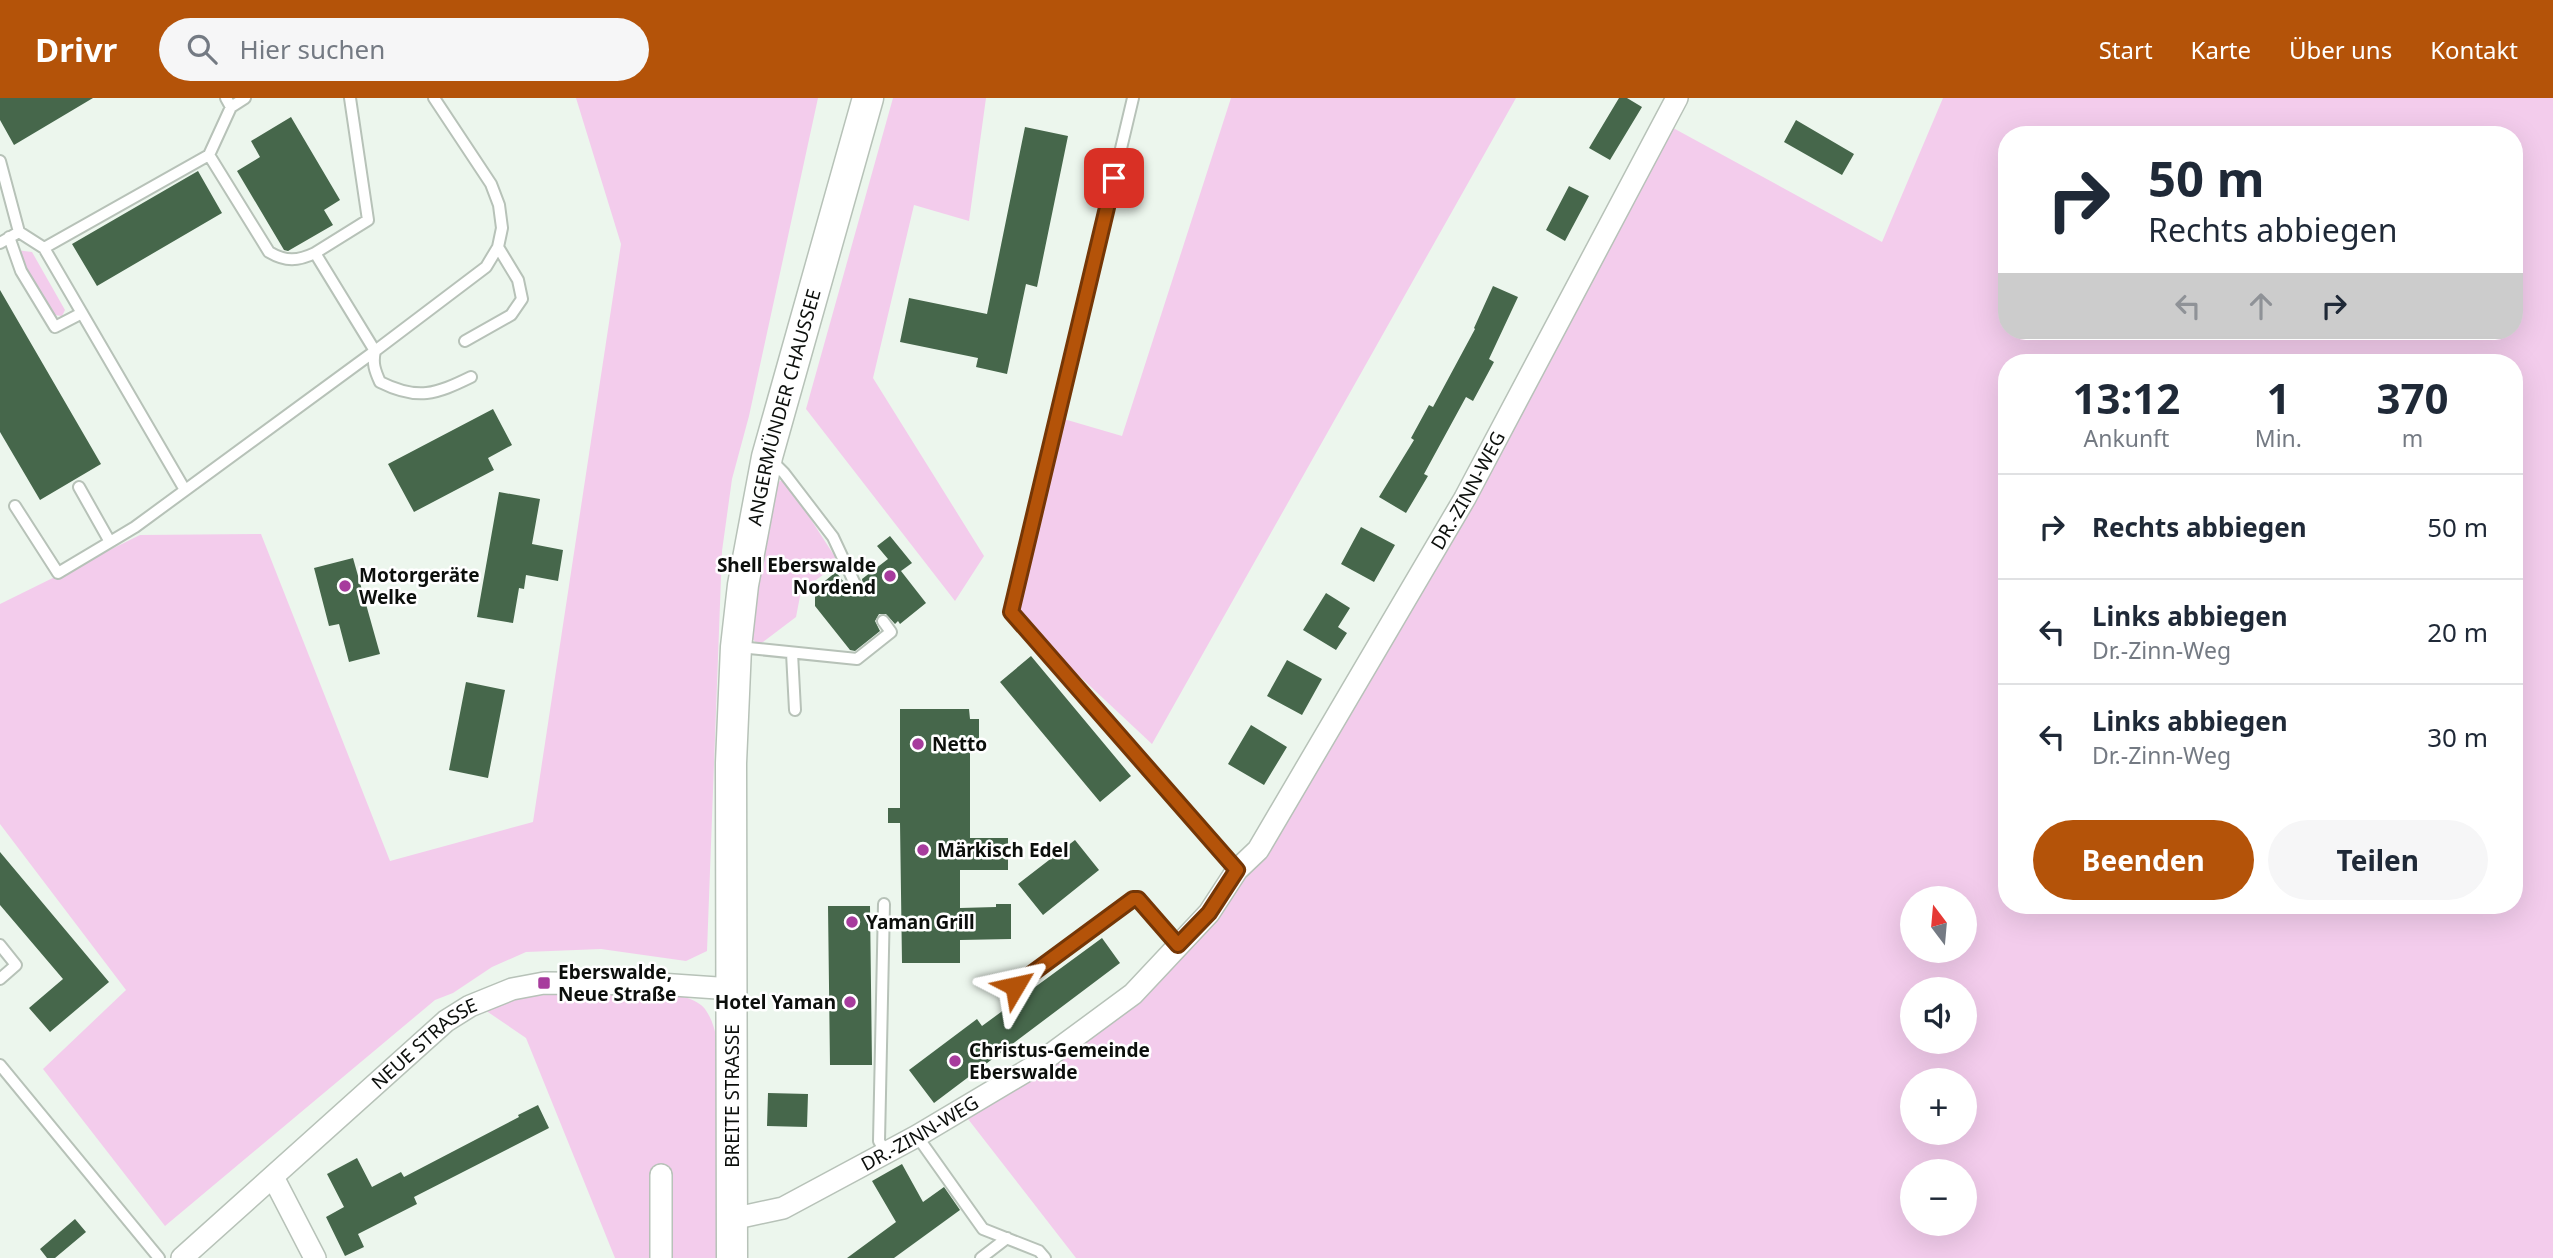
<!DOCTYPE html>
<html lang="de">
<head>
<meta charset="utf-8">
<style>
	body { margin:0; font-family:"Noto Sans",sans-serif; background:#f6f6f7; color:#1f2937; height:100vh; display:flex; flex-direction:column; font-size:26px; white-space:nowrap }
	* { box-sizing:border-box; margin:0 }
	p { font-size:23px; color:#747a83 }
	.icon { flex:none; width:38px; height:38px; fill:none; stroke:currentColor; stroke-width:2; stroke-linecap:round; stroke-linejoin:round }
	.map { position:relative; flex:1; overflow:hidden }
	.panel { position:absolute; left:1998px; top:256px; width:525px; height:560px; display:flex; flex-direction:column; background:#fff; border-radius:28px; box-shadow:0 7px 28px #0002 }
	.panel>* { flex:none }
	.banner { position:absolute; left:1998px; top:28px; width:525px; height:214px; border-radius:28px; box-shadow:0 7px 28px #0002; background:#fff; color:#1f2937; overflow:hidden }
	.needle { width:46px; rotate:344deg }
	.tools { position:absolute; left:1900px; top:788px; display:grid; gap:14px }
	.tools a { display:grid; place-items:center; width:77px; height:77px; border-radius:50%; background:#fff; box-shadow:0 7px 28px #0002; font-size:35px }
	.pin { position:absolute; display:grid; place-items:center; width:60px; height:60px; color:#fff; margin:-30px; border-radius:14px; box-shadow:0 4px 10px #0006 }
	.me { position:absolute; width:77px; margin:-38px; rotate:54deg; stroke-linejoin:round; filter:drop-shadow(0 0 5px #0008) }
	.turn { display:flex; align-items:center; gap:24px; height:147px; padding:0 35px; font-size:32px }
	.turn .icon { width:91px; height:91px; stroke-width:2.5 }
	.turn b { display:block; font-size:49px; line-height:60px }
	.lanes { display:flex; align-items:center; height:66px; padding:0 35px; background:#0003; justify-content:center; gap:35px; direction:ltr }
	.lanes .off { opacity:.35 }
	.eta { display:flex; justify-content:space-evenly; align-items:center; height:119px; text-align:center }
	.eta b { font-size:42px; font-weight:700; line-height:49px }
	.cta { display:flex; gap:14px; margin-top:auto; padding:14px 35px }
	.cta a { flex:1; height:80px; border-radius:42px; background:#b45309; color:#fff; font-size:28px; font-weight:700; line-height:80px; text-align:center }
	.cta a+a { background:#f6f6f7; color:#1f2937 }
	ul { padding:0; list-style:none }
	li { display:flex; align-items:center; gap:21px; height:105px; padding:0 35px; border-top:2px solid #e0e1e3 }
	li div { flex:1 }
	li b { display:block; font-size:26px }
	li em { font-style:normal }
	header { display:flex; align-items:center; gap:42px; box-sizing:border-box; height:98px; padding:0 35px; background:#b45309; color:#fff }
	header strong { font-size:33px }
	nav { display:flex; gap:38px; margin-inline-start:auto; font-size:24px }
	.search { width:490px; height:63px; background:#f6f6f7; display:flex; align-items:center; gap:18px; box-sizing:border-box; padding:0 24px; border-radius:38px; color:#747a83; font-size:26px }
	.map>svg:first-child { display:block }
	.green { fill:#f3ccec; fill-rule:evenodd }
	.building { fill:#46674b }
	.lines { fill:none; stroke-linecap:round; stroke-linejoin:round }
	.service-casing { stroke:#b7c2b8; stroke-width:14 }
	.minor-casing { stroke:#b7c2b8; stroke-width:24 }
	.secondary-casing { stroke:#b7c2b8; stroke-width:33 }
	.service { stroke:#fff; stroke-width:10 }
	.minor { stroke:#fff; stroke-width:21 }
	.secondary { stroke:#fff; stroke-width:30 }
	.route-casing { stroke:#753606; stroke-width:18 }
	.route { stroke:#b45309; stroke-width:12 }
	.poi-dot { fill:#a73c9d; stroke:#fff; stroke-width:2.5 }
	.labels { text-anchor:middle; stroke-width:5; stroke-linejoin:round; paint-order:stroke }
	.street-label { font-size:19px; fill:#0c0f0c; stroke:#fff }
	.poi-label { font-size:19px; font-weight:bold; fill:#0c0f0c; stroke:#fff; text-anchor:start }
</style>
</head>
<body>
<header>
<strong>Drivr</strong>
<div class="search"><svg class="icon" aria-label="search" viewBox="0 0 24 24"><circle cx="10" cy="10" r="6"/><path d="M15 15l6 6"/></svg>Hier suchen</div>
<nav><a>Start</a><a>Karte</a><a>Über uns</a><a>Kontakt</a></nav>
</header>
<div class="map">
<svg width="2553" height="1160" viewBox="0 0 2553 1160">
	<rect width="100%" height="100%" fill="#ecf6ed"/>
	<path class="green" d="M576 0H818L749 318 732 381 722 453 707 853 686 863 601 851 526 854 492 869 453 895 435 902 165 1128 43 971 126 892 0 726V506L140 437 261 436 390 763 533 724 621 146Z
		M893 0H986L969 123 914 107 873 280 984 458 955 503 806 311Z
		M1231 0H1516L1152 646 1011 514 1057 319 1122 338Z
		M1943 0H2553V1160H1076L961 1012 1133 896 1258 752 1664 25 1882 144ZM2007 37H2515V233H2007ZM2007 264H2515V807H2007ZM1913 800H1965V852H1913ZM1913 891H1965V943H1913ZM1913 982H1965V1034H1913ZM1913 1073H1965V1125H1913Z
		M16 152 32 154 65 212 62 218 54 217Z
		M783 382 788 386 839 465 801 493 796 519 759 547 749 538 773 386Z
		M595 892C620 893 690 890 705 911 716 926 717 945 721 963L722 1160H615L526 940 485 912 515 900Z"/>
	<path class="building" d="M0 0H93L14 47 0 22Z
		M1619 0H1627L1642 9 1610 62 1589 50Z
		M291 19 340 102 324 112 333 127 288 153 284 152 237 73 260 59 251 43Z
		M1796 22 1854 56 1842 77 1784 44Z
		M1025 29 1068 38 1037 189 1026 186 1007 276 976 269 978 260 900 244 909 200 987 216Z
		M198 73 222 115 97 188 72 146Z
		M1569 88 1589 98 1565 143 1546 132Z
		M1493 188 1518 199 1489 261 1494 264 1473 303 1466 299 1424 376 1428 378 1406 415 1379 399 1414 342 1411 340 1429 307 1433 309 1475 231 1474 230Z
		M0 192 101 366 40 402 0 334Z
		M493 311 512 347 488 360 494 372 414 414 388 366Z
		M499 394 540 401 532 446 563 452 558 483 526 477 524 491 519 490 513 525 477 519Z
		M1361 429 1395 447 1374 484 1341 466Z
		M890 438 912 465 901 473 926 505 900 526 898 523 895 526 886 516H879L875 523 880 533 855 553 850 552 815 508V491L836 474 850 492 859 493 863 487 862 481 888 461 877 448Z
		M353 460 380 556 349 564 339 526 329 528 314 470Z
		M1326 495 1350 510 1338 529 1347 535 1336 552 1303 532Z
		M1031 558 1131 678 1100 704 1000 584Z
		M1287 562 1322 581 1302 617 1267 598Z
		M466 584 505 592 488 680 449 672Z
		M900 611H969L970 621H979V647H970V740H1008V772H960V810L996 809V806H1011V841L960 842V865H902L900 725H888V710H900Z
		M1251 627 1287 649 1264 687 1228 666Z
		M1075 742 1099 772 1043 817 1018 786Z
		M0 754 109 884 50 934 29 910 63 881 0 807Z
		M828 808H870L872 967H830Z
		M1102 840 1120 865 934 1005 909 972 977 921 982 928Z
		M768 995 808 996 807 1029 767 1028Z
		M538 1007 549 1030 414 1099 417 1106 358 1136 364 1149 345 1158 326 1119 344 1109 327 1076 357 1060 372 1089 401 1074 404 1079 519 1019 518 1017Z
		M902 1066 923 1104 944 1089 960 1112 894 1160H847L896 1124 872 1083Z
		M75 1121 86 1134 55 1160H47L40 1151Z"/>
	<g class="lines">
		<g class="service-casing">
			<path id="service" d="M226 0 231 9 245 0
				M350 0 368 122 315 155 375 253 486 169 498 149 502 130 499 107 491 86 434 0
				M1133 0 1011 514 1237 772
				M209 57 269 154C286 164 298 163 315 155
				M0 63 19 134
				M9 139 21 173 55 229 82 215
				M0 145 19 134 44 150 209 57 231 9
				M44 150 185 392
				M465 243 511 217 522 201 518 182 498 149
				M375 253C372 265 375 273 380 284 418 303 436 296 471 279
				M771 362 784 375 833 439 855 486
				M79 389 110 444 135 429 375 253
				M15 408 58 475 110 444
				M739 549 857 561 891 534 883 523
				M792 555 795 612
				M884 806 879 1043 886 1055
				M0 847 16 867 0 881
				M1015 888 1133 801H1138L1178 847
				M0 967 159 1160
				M917 1038 983 1131 1039 1153 1045 1160
				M981 1160 1007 1140"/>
		</g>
		<g class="minor-casing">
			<g id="minor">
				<path d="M661 1077V1160"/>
				<path d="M273 1079 315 1160"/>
				<path id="s1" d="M732 1121 783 1110 917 1038 1038 966 1133 896 1209 815 1237 772 1258 752 1465 400 1677 0"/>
				<path id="s2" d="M182 1160 446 923 470 908 512 891 544 885 659 886 732 891"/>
			</g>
		</g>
		<g class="secondary-casing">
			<g id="secondary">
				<path id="s3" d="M732 1160 731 665 736 549 743 487 767 359 868 0"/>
			</g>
		</g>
		<use href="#service" class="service"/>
		<use href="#minor" class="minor"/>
		<use href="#secondary" class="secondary"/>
	</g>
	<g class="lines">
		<g class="route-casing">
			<path id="route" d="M1015 888 1133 801H1138L1178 847 1209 815 1237 772 1011 514 1114 80"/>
		</g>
		<use href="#route" class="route"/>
	</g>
	<g class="poi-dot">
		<circle cx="890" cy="478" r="7"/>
		<circle cx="345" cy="488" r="7"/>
		<circle cx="918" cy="646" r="7"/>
		<circle cx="923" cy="752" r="7"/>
		<circle cx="852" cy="824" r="7"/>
		<rect x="537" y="878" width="14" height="14" rx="3.5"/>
		<circle cx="850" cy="904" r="7"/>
		<circle cx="955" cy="963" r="7"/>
	</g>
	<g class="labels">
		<g class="street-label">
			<text dy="7" stroke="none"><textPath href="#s3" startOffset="856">ANGERMÜNDER CHAUSSEE</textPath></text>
			<text dy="7" stroke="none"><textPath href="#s1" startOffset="1071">DR.-ZINN-WEG</textPath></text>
			<text dy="7" stroke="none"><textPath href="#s2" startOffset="324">NEUE STRASSE</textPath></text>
			<text transform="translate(732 998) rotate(-90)" y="7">BREITE STRASSE</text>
			<text dy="7" stroke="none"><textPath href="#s1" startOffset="208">DR.-ZINN-WEG</textPath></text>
		</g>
		<g class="poi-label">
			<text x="876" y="474" text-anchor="end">Shell Eberswalde<tspan x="876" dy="22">Nordend</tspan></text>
			<text x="359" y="484">Motorgeräte<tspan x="359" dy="22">Welke</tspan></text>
			<text x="932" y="653">Netto</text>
			<text x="937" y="759">Märkisch Edel</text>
			<text x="866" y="831">Yaman Grill</text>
			<text x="558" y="881">Eberswalde,<tspan x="558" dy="22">Neue Straße</tspan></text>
			<text x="836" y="911" text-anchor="end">Hotel Yaman</text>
			<text x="969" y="959">Christus-Gemeinde<tspan x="969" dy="22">Eberswalde</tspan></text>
		</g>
	</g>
</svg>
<div class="tools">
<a><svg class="needle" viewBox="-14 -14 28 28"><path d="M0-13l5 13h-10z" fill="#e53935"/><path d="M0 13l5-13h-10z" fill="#747a83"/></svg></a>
<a><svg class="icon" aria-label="sound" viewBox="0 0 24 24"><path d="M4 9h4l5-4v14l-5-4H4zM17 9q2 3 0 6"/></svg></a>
<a>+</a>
<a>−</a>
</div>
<div class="pin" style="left:1114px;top:80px;background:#d93025"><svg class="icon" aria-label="arrive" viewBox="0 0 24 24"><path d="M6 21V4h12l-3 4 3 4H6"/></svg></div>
<svg class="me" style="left:1015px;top:888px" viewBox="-20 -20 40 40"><path d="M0-17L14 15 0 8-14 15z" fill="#b45309" stroke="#fff" stroke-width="4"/></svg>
<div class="banner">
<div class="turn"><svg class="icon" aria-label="right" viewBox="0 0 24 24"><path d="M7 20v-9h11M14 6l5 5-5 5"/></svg><div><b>50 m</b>Rechts abbiegen</div></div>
<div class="lanes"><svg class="icon off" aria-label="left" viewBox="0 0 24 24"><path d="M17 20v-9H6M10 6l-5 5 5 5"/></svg><svg class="icon off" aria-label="ahead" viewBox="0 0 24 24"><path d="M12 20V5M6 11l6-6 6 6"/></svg><svg class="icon" aria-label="right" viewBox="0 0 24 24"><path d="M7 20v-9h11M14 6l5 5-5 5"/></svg></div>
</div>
<section class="panel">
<div class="eta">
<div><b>13:12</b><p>Ankunft</p></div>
<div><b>1</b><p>Min.</p></div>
<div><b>370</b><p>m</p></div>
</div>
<ul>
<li><svg class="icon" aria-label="right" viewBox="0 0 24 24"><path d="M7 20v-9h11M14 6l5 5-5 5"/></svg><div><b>Rechts abbiegen</b></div><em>50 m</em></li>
<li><svg class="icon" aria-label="left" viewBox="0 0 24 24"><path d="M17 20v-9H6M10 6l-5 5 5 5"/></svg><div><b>Links abbiegen</b><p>Dr.-Zinn-Weg</p></div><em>20 m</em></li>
<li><svg class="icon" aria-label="left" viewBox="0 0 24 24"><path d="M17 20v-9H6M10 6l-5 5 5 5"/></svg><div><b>Links abbiegen</b><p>Dr.-Zinn-Weg</p></div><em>30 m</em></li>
</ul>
<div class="cta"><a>Beenden</a><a>Teilen</a></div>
</section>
</div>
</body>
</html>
